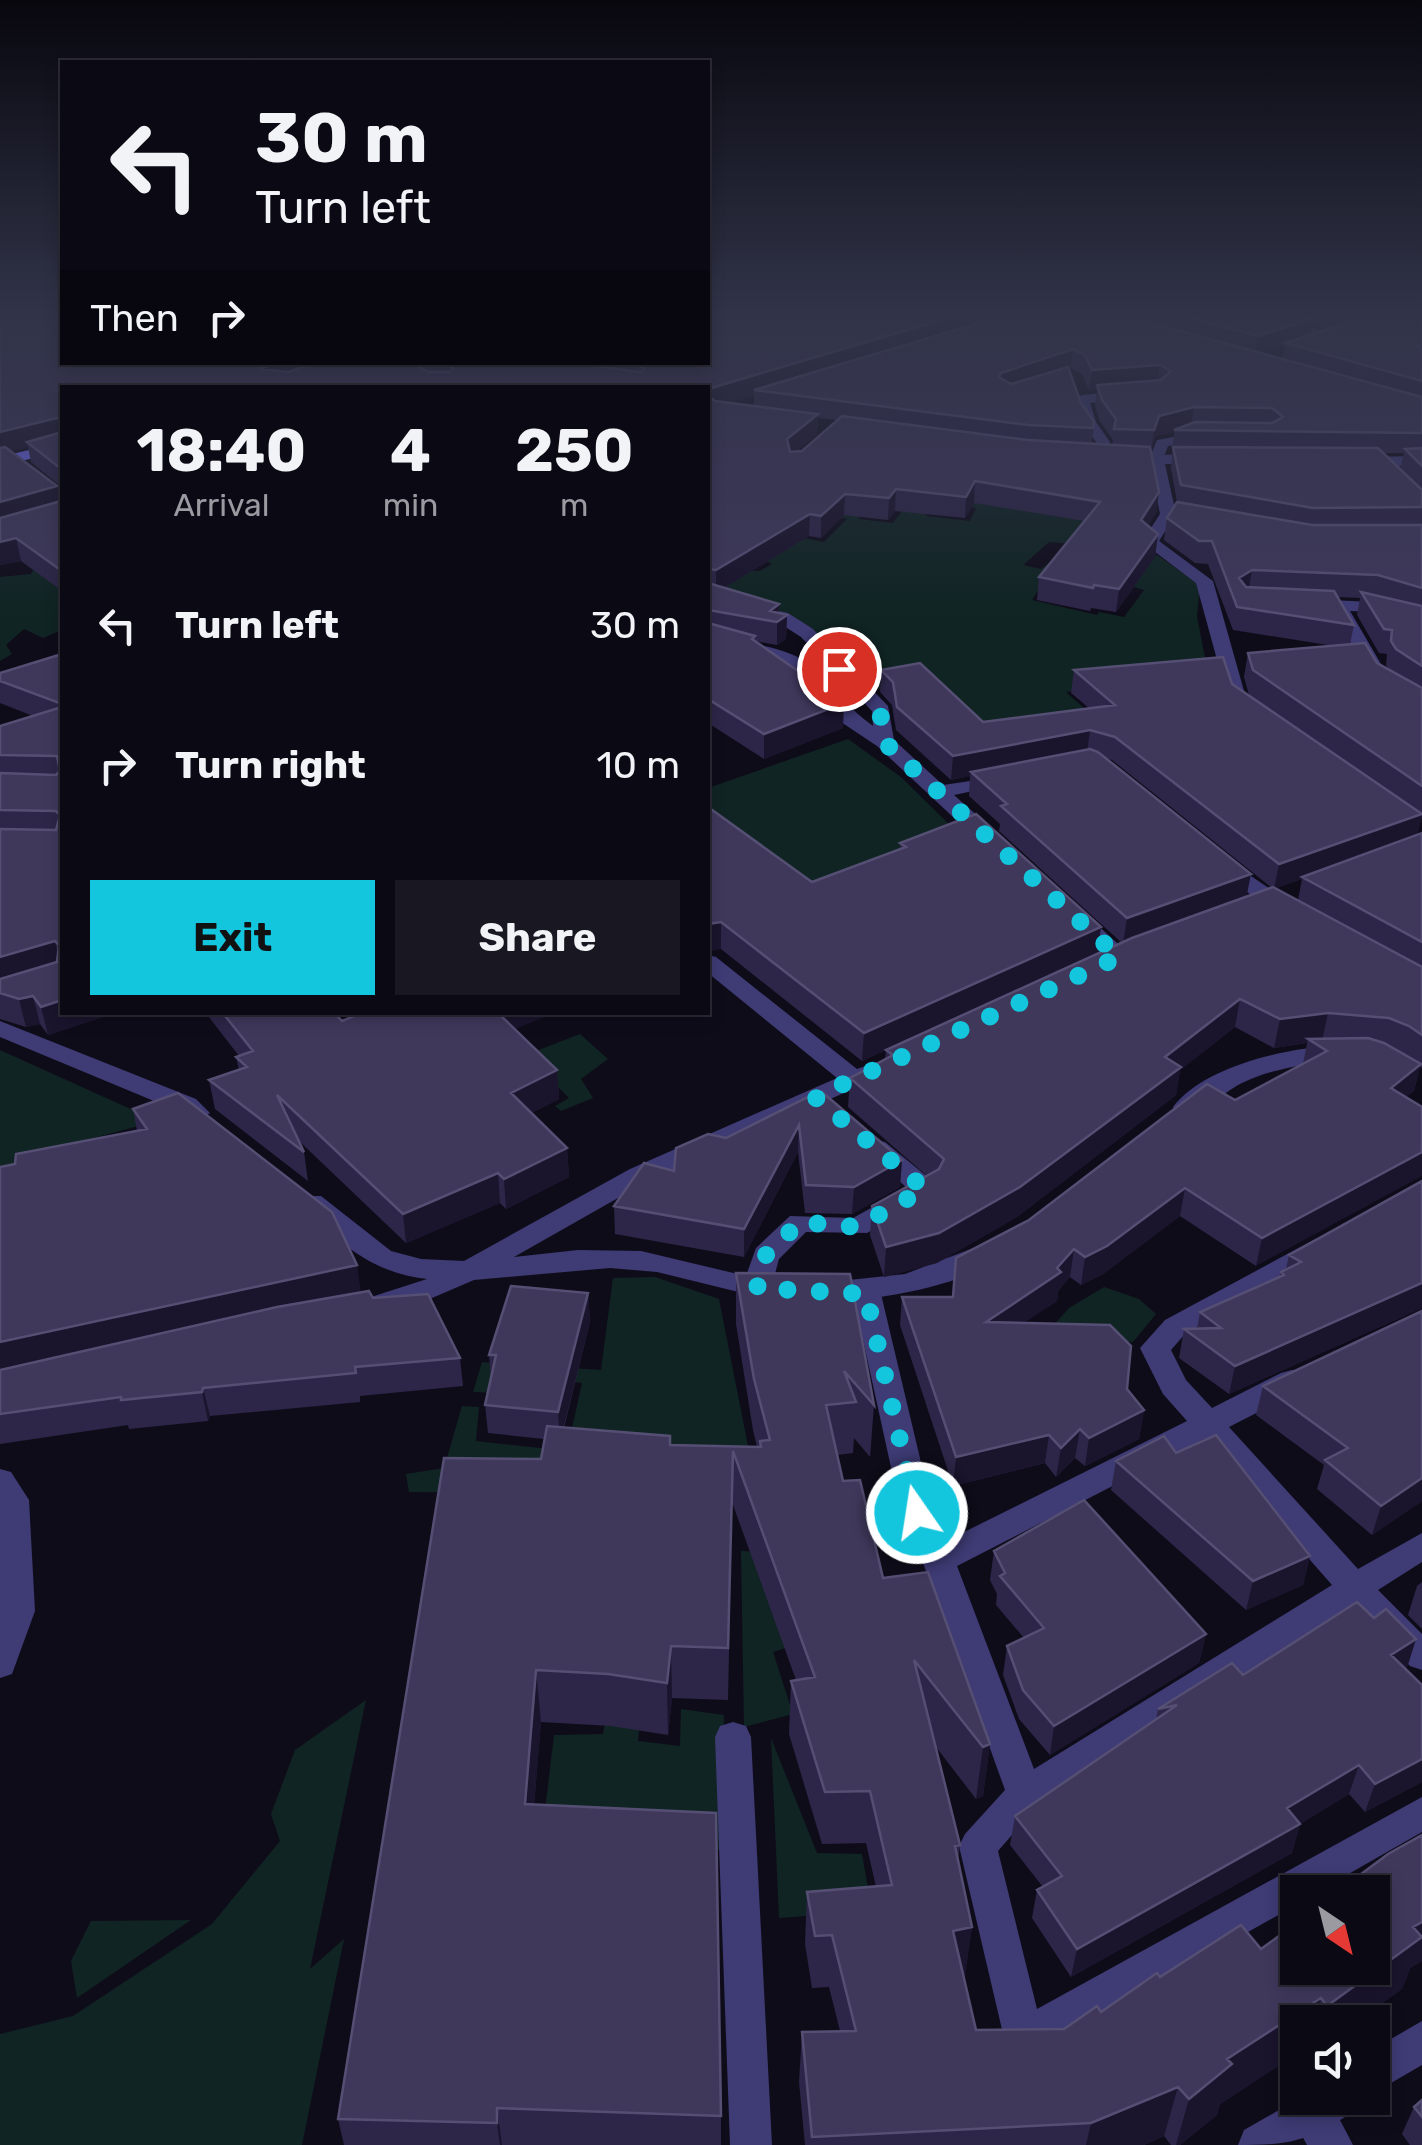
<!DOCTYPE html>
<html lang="en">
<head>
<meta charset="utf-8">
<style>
	body { margin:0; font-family:Rubik,sans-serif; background:#191722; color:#f1f3f6; height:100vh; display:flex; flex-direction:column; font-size:38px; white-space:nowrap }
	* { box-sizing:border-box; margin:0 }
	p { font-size:32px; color:#9a9aa0 }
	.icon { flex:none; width:55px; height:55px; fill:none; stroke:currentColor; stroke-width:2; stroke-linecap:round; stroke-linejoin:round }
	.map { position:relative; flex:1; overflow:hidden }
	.panel { position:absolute; left:60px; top:385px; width:650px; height:630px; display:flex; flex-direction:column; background:#0b0914; border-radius:0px; box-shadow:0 5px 15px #0003,0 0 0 2px #2b2a34 }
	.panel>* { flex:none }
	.banner { position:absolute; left:60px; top:60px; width:650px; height:305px; border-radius:0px; box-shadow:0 5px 15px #0003,0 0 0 2px #2b2a34; background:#0b0914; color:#f1f3f6; overflow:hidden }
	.needle { width:65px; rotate:145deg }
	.buttons { position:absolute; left:1280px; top:1875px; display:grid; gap:20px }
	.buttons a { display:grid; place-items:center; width:110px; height:110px; border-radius:0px; background:#0b0914; box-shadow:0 5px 15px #0003,0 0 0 2px #2b2a34; font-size:50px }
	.pin { position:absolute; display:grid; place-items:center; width:85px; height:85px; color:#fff; margin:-42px; border:5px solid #fff; border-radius:50%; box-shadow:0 2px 10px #0007 }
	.me { position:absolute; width:110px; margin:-55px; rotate:347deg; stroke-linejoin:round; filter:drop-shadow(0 0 8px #0008) }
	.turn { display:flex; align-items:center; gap:35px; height:210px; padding:0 30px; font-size:45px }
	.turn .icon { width:130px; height:130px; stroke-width:2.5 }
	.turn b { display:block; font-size:70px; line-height:85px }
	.then { display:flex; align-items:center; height:95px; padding:0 30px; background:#0003; gap:20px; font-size:38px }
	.eta { display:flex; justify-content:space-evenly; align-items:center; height:170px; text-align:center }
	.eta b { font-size:60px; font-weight:700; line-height:70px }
	.action { display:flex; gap:20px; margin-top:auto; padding:20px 30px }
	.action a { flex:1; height:115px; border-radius:0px; background:#13c6de; color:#111; font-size:40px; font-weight:700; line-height:115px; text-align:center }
	.action a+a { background:#191722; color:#f1f3f6 }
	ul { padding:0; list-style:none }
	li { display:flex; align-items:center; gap:30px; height:140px; padding:0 30px }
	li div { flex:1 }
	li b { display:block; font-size:38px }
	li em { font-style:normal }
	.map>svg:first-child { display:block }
	.green { fill:#102423 }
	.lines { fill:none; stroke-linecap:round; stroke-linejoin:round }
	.lane { fill:#3e3b75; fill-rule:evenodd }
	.street { fill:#3e3b75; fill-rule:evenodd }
	.secondary { fill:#6f69f2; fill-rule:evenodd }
	.wall { fill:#2d2648; fill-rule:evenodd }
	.shaded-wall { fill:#1a142d }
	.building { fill:#3f385b; stroke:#564f74; stroke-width:2.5 }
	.route { stroke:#13c6de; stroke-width:18; stroke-dasharray:0 32.4 }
</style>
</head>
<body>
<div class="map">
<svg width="1422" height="2145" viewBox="0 0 1422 2145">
	<rect width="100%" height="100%" fill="#0f0c1a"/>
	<path class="green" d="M1102 461 1113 547 1049 542 1023 565 1041 569 1064 551 1032 600 1097 615 1099 612 1124 617 1144 590 1122 583 1157 555 1200 585 1197 616 1207 669 1066 692 1096 719 986 745 923 682 877 689 843 653 789 614 708 594 744 571H760L772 564 742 544 800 537 824 542 847 519 838 517 841 510 861 515 859 519 893 523 908 503 930 506 926 516 970 521 976 508 912 500Z
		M62 564V630L43 638 24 629 6 645 12 654 0 661V577L31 574 35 567Z
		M848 739 901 777 960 835 811 895 708 822V788Z
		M580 1034 608 1059 581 1079 593 1098 561 1111 555 1106 569 1098 526 1055Z
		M0 1050 157 1121 49 1150 0 1183Z
		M655 1277 719 1299 751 1461 536 1493 409 1492 406 1474 444 1468 462 1406 479 1407 476 1441 567 1451 582 1383 536 1378 532 1394 473 1392 482 1362 601 1370 613 1278Z
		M1104 1287 1139 1299 1156 1314 1133 1342 1063 1338 1051 1328 1069 1308Z
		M741 1551 777 1552 804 1642 773 1652 793 1714 744 1727Z
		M366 1700 310 1969 344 1939 302 2145H0V2034L73 2016 212 1924 280 1841 271 1814 295 1750Z
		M608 1707 641 1708 638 1741 680 1746 681 1709 724 1715 721 1850 541 1844 554 1735 603 1734Z
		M771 1738 817 1853 862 1854 872 1911 779 1918Z
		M191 1920 77 1998 71 1961 91 1921Z"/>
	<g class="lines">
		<path class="lane" d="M1245 315H1267L1344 337 1337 341Z
			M1128 391 1135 395 1133 398 1090 403 1096 422 1110 442 1105 461H1095L1096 442 1082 422 1075 399 1082 395Z
			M1205 431 1212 435 1210 438 1168 446 1162 462 1149 459 1157 440Z
			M867 1284 877 1287 881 1294 933 1513 954 1560 950 1569 938 1573 926 1569 901 1513 853 1294 857 1287Z
			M0 1469 11 1472 29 1500 35 1611 12 1674 0 1678Z
			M1300 2098 1326 2099 1332 2114C1316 2145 1273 2145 1238 2145L1244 2130Z"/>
		<path class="street" d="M1113 456 1203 454 1211 459 1203 464H1165L1176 514 1159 541 1213 581 1246 698 1260 710 1257 714H1243L1228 700 1196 583 1142 542 1160 514 1150 464H1118L1110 459Z
			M1422 456V466L1358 467 1350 462 1358 457Z
			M708 595 788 613 813 629 888 706 894 740 943 785 1011 775V783L954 795 998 834 1001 839 998 844H982L877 746 838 720 802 676 777 661 708 646V636C743 643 792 645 818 671 837 691 850 710 873 726L872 711 801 637 776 621 708 605Z
			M1308 599 1373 602 1422 616V627L1372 612 1350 611 1388 676 1422 698V712L1374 684 1332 610 1302 608V600Z
			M1223 857 1295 906 1298 911 1295 916H1279L1215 868 1212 863Z
			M1075 910 1083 912 1127 952 1131 957 1127 962H1111L1067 922 1064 917 1067 912Z
			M708 955 716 957 857 1069 877 1062 889 1069 886 1074 648 1181 514 1257 578 1250 641 1251 746 1276 756 1248 790 1216 853 1218 907 1188 863 1148 876 1140 885 1142 935 1183 938 1189 935 1195 867 1233 806 1232 779 1259 773 1281 781 1289 777 1296 767 1299 657 1272 610 1268 474 1280 418 1304 381 1314 371 1311 367 1304 371 1297 427 1279C369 1272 344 1244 301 1208L297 1202 301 1196H321L391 1251 421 1259 464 1261 630 1169 837 1078 708 973Z
			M0 1021 196 1099 210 1113 197 1121 178 1111 0 1037Z
			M1338 1045 1350 1052 1347 1057C1309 1066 1275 1066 1240 1084 1221 1094 1199 1118 1177 1113L1173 1107C1205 1065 1289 1048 1338 1045Z
			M1317 1238 1327 1240 1331 1247 1327 1254 1185 1334 1171 1350 1186 1380 1212 1408 1281 1373 1292 1370 1303 1373 1307 1381 1303 1389 1229 1427 1358 1569 1422 1533V1562L1378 1590 1422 1634V1670L1410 1666 1352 1607 1038 1805 998 1851 1037 2009 1422 1797V1832L1317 1892H1298V1904L1024 2058 1010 2052 1004 2038 959 1846 965 1834 1005 1790 922 1560 926 1551 1187 1421 1163 1394 1140 1348 1165 1320ZM1204 1439 1332 1585 1034 1769 957 1566Z
			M984 1244 994 1246 998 1253C977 1287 860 1302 821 1303L811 1300 807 1293 811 1286 821 1283 905 1274Z
			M733 1722 746 1726 751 1737 772 2145H730L715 1737 720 1726Z
			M1422 2021V2065L1372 2094V2050Z
			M1299 2098H1358L1352 2113 1340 2120 1353 2145H1307L1290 2114Z"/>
		<path class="secondary" d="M62 442V450L0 467V457Z"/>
	</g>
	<path class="wall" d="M0 315 62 362 313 364 708 362V315H1422V816L1417 835 1422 833V1068L1420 1067 1414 1091 1406 1097 1256 1266 1180 1216 1103 1274 1081 1285 1070 1277 1058 1291 1057 1301 1024 1322 1127 1389 1144 1410 1139 1439 1085 1466 1075 1458 1056 1477 1045 1463 953 1486 900 1325 902 1297H952L1029 1220 1235 1100 1303 1064 1307 1043 1274 1048 1235 1027 1180 1070 1176 1095 1017 1217 937 1263 884 1277 870 1235 872 1206 927 1176 848 1107 850 1078 885 1060 886 1050 862 1061 721 949 708 807 812 882 900 849V843L1101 927 1097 954 1122 943 999 831 1000 824 969 796 970 776 951 780 896 730 892 705 880 692 881 670 983 722 1089 708 1071 693 1074 670 1232 684 1292 725 1249 695 1244 677 1248 653 1334 646 1233 630 1208 564 1195 563 1164 540 1167 518 1177 502 1171 468 1174 432 1156 436 1150 450 1159 492 1156 513 1148 526 1158 534 1155 557 1116 612 1091 608 1090 611 1037 600 1039 577 1084 521 974 503 965 518 895 511 888 520 844 515 821 538 809 536 724 588 779 604V613L787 615 786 639 777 645 755 641 843 728 764 759 708 723V388H62V591L21 561 0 565ZM1312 324 1329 329 1310 335ZM1285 346 1282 359 1261 353ZM1071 368 1082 374 1089 390 1097 389 1095 405 1099 420 1113 440 1112 445 1092 443 1094 422 1081 403 1068 369ZM754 395V405L730 402ZM818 418 837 420 802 451H797L817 434ZM28 447 31 462 60 486 61 501 57 486 10 451ZM1383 453H1404L1400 469ZM1338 597 1360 598 1357 615 1379 653 1387 654 1386 665 1388 669 1350 644 1354 625ZM1108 759 1112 760 1272 888 1247 897ZM1302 879 1298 900 1275 888Z
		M62 654V1012H118L48 1035 40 1024 26 1027 0 1019V726L33 716 0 703V673Z
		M205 1012H333L342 1021 515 1030 557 1070 559 1099 531 1113 567 1148 569 1177 506 1209 500 1203 406 1243 298 1140 304 1152 308 1181 215 1109 209 1080 239 1070 236 1057 239 1056Z
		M816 1095 902 1160 900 1187 852 1214 805 1213 798 1152 744 1257 615 1234 614 1206 726 1138Z
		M133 1109 361 1292 373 1298 460 1358 463 1386 360 1396V1402L210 1416 208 1421 129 1429 128 1425 0 1444V1167L137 1131Z
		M1422 1181V1308L1229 1394 1179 1358 1184 1329H1197L1200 1312 1279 1277 1281 1272 1286 1269 1289 1255Z
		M736 1273 850 1274 874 1405 870 1457 854 1438 853 1453 837 1455 843 1481 883 1578 990 1744 983 1796 976 1799 936 1747 960 1845 958 1861 972 1927 964 1978 976 2030 1064 2029 1101 2012 1160 1977 1261 1949 1422 1835V1961L1410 1968 1402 1989 1356 2022H1298V2053L1220 2104 1217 2115 1180 2145H1171L1164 2136 1144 2145H805L799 2082 802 2032 840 2031 829 1987 812 1988 805 1944 807 1892 876 1887 866 1843 822 1844 789 1734 791 1681 796 1680 732 1502 728 1700 672 1698 668 1735 611 1726 541 1722 534 1805 721 2116V2145H344L338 2119 541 1459 544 1439 488 1433 485 1405 491 1378 489 1355 588 1293 590 1322 564 1428 670 1445 757 1447 753 1430 736 1324Z
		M1422 1311V1501L1372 1535 1317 1489 1324 1465 1256 1415 1263 1386Z
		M1176 1453 1310 1556 1303 1585 1246 1610 1111 1490 1116 1461Z
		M994 1551 1206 1634 1199 1663 1050 1755 1019 1719 1003 1675 1007 1646 1024 1638 996 1605 997 1594 990 1580Z
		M1422 1582V1629L1408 1615 1417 1586Z
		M1374 1618 1416 1639 1405 1669 1422 1685V1782L1365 1812 1349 1794 1300 1824 1292 1853 1071 1977 1032 1918 1037 1890 1043 1887 1010 1845 1015 1816 1156 1720 1158 1709 1243 1675Z
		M1422 2100V2145H1410L1402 2134 1414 2107Z"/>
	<path class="shaded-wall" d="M958 315H1019L754 390V395L708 409V389Z
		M1335 315H1378L1333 330Z
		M1313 319 1310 337 1285 343V346L1255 355 1258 336Z
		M1073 349 1071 368 1000 392 999 377 1001 373Z
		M277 362H313L314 369 265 388 260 369Z
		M1160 365 1158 384 1097 385V389L1089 390 1092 370Z
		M1194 407 1191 427 1174 430V432L1156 436 1151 450 1154 430 1159 416Z
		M818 414 817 434 787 460V439Z
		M57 418 61 438 27 442 28 447 0 454V432Z
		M975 481 974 503 965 518 966 497Z
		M57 486 62 508 0 525V502Z
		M896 489 895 511 888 520 889 498Z
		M1159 492 1156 513 1138 543 1141 520Z
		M845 494 844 515 821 538V516Z
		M810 514 809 536 716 593V570Z
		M1158 534 1155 557 1116 612 1119 589Z
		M16 538 21 561 0 565V542Z
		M1252 570 1248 593 1239 578Z
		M779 604 778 621 787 615 786 639 777 645V622L770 611Z
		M844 703 843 728 764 759V734Z
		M1090 730 1087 753 971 772 970 776 951 780 953 756Z
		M1422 814 1417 838 1302 877V879L1274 889 1279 864Z
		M1251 874 1246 899 1123 944 1127 918Z
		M721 922V949L708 952V924Z
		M1101 927 1097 954 862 1061 864 1033Z
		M55 941 61 968 0 987V957Z
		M33 996 40 1024 26 1027 19 999Z
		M1240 999 1235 1027 1180 1070 1176 1095 1017 1217 937 1263 884 1277 886 1247 1165 1057Z
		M62 1000V1012H118L48 1035 41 1007Z
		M494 1012H557L496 1037Z
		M1328 1013 1322 1041 1308 1039 1307 1043 1274 1048 1280 1019Z
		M1421 1064 1414 1091 1384 1115 1391 1088Z
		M557 1070 559 1099 513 1122 511 1093Z
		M799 1125 798 1152 744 1257V1229Z
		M567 1148 569 1177 506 1209 504 1179Z
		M1422 1152V1176L1256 1266 1262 1238Z
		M902 1160 900 1187 852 1214 854 1187Z
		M498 1173 500 1203 406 1243 403 1214Z
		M1185 1188 1180 1216 1103 1274 1081 1285 1085 1257Z
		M1074 1249 1070 1277 1058 1291 1057 1301 983 1350 986 1322 1057 1268Z
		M357 1265 361 1293 0 1373V1342Z
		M1422 1283V1308L1229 1394 1235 1366Z
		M588 1293 590 1322 560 1441 558 1412Z
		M203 1388 210 1416 208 1421 202 1392Z
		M1144 1410 1139 1439 1085 1466 1089 1438Z
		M1080 1429 1075 1458 1056 1477 1061 1448Z
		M1049 1435 1045 1463 953 1486 956 1457Z
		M1422 1478V1501L1372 1535 1381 1506Z
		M1310 1556 1303 1585 1246 1610 1253 1581Z
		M1206 1634 1199 1663 1050 1755 1054 1726Z
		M1416 1639 1407 1668 1382 1684 1391 1655Z
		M671 1646 672 1698 668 1735 667 1683Z
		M536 1670 541 1722 530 1856 525 1804Z
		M990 1744 983 1796 976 1799 983 1747Z
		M1422 1759V1782L1365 1812 1375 1784Z
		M1359 1765 1349 1794 1285 1833 1300 1824 1292 1853 1071 1977 1077 1949 1287 1808Z
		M1422 1922V1961L1410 1968 1402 1989 1356 2022H1322L1327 2006 1413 1927Z
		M972 1927 965 1978 946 1982 953 1931Z
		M1321 1998 1313 2022H1298V2053L1220 2104 1217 2115 1180 2145H1176L1189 2099 1227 2059Z
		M1178 2087 1164 2136 1144 2145H1086L1091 2123Z
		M497 2108 502 2145H500L497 2123Z"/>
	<path class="building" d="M0 315H62V362H277L260 369 288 372 317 362H409L428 372H450L453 368 443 362H566L640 372 644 369 631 362H708V315H958L708 389V388H62V571L16 538 0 542V518L61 501 60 468 27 442 59 433 62 421 57 418 0 432Z
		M1006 315H1122L1422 397V433L1174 430 1195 422 1272 423 1283 417 1272 408 1194 407 1159 416 1154 430 1114 429 1116 419 1102 400 1097 385 1161 380 1171 371 1160 365 1092 370 1085 355 1073 349 1001 373 999 377 1011 384 1068 367 1081 403 1094 422 1093 428 1028 425 754 390Z
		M1177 315H1302L1313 319 1258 336Z
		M1370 315H1422V344L1417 346 1422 348V381L1285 343Z
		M708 396 715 401 818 414 787 439 790 452 802 451 842 416 1028 440 1150 447 1159 492 1141 520 1158 534 1119 589 1094 585 1093 588 1039 577 1100 502 975 481 966 497 896 489 889 498 845 494 821 516 810 514 716 570 708 569Z
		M5 447 57 486 0 502V448Z
		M1173 447 1378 448 1422 490V507L1313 508 1181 485Z
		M1422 448V466L1405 449Z
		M1177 502 1312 525H1422V588L1378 575 1252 570 1239 578 1246 587 1334 591 1354 625 1237 607 1212 541H1199L1167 518Z
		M708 583 779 604 770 611 787 615 777 622 708 610Z
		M1361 592 1422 606V666L1396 649 1391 641 1392 630 1384 629Z
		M708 623 755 636 752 639 844 703 764 734 708 699Z
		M1365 643 1377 663 1422 688V786L1253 670 1248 653Z
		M62 654V704L0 681V673Z
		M1223 657 1232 684 1422 814 1279 864 1115 737 1090 730 953 756 897 707 893 682 881 670 920 663 983 722 1115 705 1074 670Z
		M62 707V1000L41 1007 33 996 19 999 0 993V979L57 962 59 945 55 941 0 957V829L56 830 60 815 56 811 0 810V773L56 775 60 771 57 756 0 755V726Z
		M1090 749 1098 752 1251 874 1127 918 1001 806 1007 804 971 772Z
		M708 807 812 882 906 847 900 843 976 814 1101 927 864 1033 721 922 708 924Z
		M1422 833V942L1302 877Z
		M1273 887 1422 967V1035L1409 1026 1389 1018 1328 1013 1280 1019 1240 999 1165 1057 1181 1067 1020 1187 939 1233 886 1247 872 1206 939 1169 944 1159 850 1078 893 1055 886 1050 1132 938Z
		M222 1012H333L342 1021 364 1012H497L557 1070 511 1093 567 1148 504 1179 498 1173 403 1214 277 1095 304 1152 209 1080 247 1067 236 1057 253 1051Z
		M1368 1038 1384 1043 1421 1064 1391 1088 1422 1107V1152L1262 1238 1185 1188 1107 1246 1085 1257 1074 1249 1057 1268 1061 1272 986 1322 1110 1325 1131 1346 1127 1389 1144 1410 1089 1438 1080 1429 1061 1448 1049 1435 956 1457 902 1297H953L956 1258 1029 1220 1207 1084 1235 1100 1327 1051 1308 1039Z
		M822 1092 902 1160 854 1187 806 1185 799 1125 744 1229 614 1206 644 1163 674 1171 676 1148 708 1134 726 1138 816 1093 814 1096Z
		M178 1093 332 1212 357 1265 0 1342V1167L15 1164 16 1154 147 1129 133 1109Z
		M1422 1181V1283L1235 1366 1184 1329 1221 1328 1200 1312 1284 1275 1281 1272 1301 1262 1289 1255Z
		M736 1273 850 1274 874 1405 844 1371 856 1402 826 1405 843 1481 860 1480 883 1578 928 1572 990 1744 983 1747 914 1660 960 1845 955 1846 972 1927 953 1931 976 2030 1064 2029 1097 2006 1101 2012 1157 1973 1160 1977 1241 1925 1261 1949 1298 1922V1968H1372V1892H1337L1388 1854 1422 1835V1922L1413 1927 1422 1937 1327 2006 1321 1998 1227 2059 1232 2064 1189 2099 1178 2087 1091 2123 812 2137 802 2032 856 2031 832 1935 815 1936 807 1892 892 1885 870 1791 825 1792 791 1681 815 1677 733 1451 728 1648 671 1646 667 1683 608 1674 536 1670 525 1804 716 1813 721 2116 497 2108V2123L338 2119 444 1458 541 1459 547 1426 670 1436V1445L761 1447 760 1441 770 1440 754 1379Z
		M511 1286 588 1293 558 1412 485 1405 496 1355H489Z
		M369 1291 373 1298 428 1294 460 1358 355 1367 356 1373 203 1388 202 1392 121 1400V1397L0 1414V1370L277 1307Z
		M1422 1311V1478L1381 1506 1325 1460 1348 1448 1263 1386Z
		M1216 1435 1310 1556 1253 1581 1116 1461 1164 1436 1176 1453Z
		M1084 1500 1206 1634 1054 1726 1023 1690 1007 1646 1044 1628 1000 1576 1005 1573 994 1551Z
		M1357 1602 1374 1618 1386 1609 1416 1639 1391 1655 1422 1685V1759L1375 1784 1359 1765 1287 1808 1300 1824 1077 1949 1037 1890 1062 1876 1015 1816 1177 1705 1158 1709 1232 1663 1243 1675Z
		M1422 2100V2117L1414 2107Z"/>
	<linearGradient id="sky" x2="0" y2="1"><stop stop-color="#08070e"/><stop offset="0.51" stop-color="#313449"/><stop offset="1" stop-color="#313449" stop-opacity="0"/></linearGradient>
	<rect width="1422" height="616" fill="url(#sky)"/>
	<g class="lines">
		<path class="route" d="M839 669 880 710 884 742 1119 957 815 1097 925 1189 857 1227 800 1222 766 1255 757 1288 866 1294 917 1513"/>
	</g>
</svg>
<div class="buttons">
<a><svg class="needle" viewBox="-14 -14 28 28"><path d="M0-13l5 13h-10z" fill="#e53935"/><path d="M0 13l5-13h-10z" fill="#9a9aa0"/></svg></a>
<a><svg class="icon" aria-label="sound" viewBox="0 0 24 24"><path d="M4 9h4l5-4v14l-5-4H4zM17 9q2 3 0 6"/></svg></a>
</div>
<div class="pin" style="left:839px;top:669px;background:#d93025"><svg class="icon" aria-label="arrive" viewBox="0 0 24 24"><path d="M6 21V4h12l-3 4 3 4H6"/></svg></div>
<svg class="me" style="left:917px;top:1513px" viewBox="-20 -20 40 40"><circle r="17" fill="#13c6de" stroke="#fff" stroke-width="3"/><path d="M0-11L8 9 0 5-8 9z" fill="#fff"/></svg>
<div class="banner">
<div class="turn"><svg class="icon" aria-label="left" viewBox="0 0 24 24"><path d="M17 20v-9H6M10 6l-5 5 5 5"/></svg><div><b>30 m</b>Turn left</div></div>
<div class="then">Then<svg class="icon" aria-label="right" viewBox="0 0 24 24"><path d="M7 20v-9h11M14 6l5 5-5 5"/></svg></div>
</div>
<section class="panel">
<div class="eta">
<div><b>18:40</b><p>Arrival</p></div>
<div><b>4</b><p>min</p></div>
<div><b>250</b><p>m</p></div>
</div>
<ul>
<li><svg class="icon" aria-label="left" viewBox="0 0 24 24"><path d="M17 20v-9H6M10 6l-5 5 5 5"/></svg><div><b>Turn left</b></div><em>30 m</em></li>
<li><svg class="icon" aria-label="right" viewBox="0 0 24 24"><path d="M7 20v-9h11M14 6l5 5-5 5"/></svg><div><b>Turn right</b></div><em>10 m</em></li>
</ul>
<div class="action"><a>Exit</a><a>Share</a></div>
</section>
</div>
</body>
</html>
